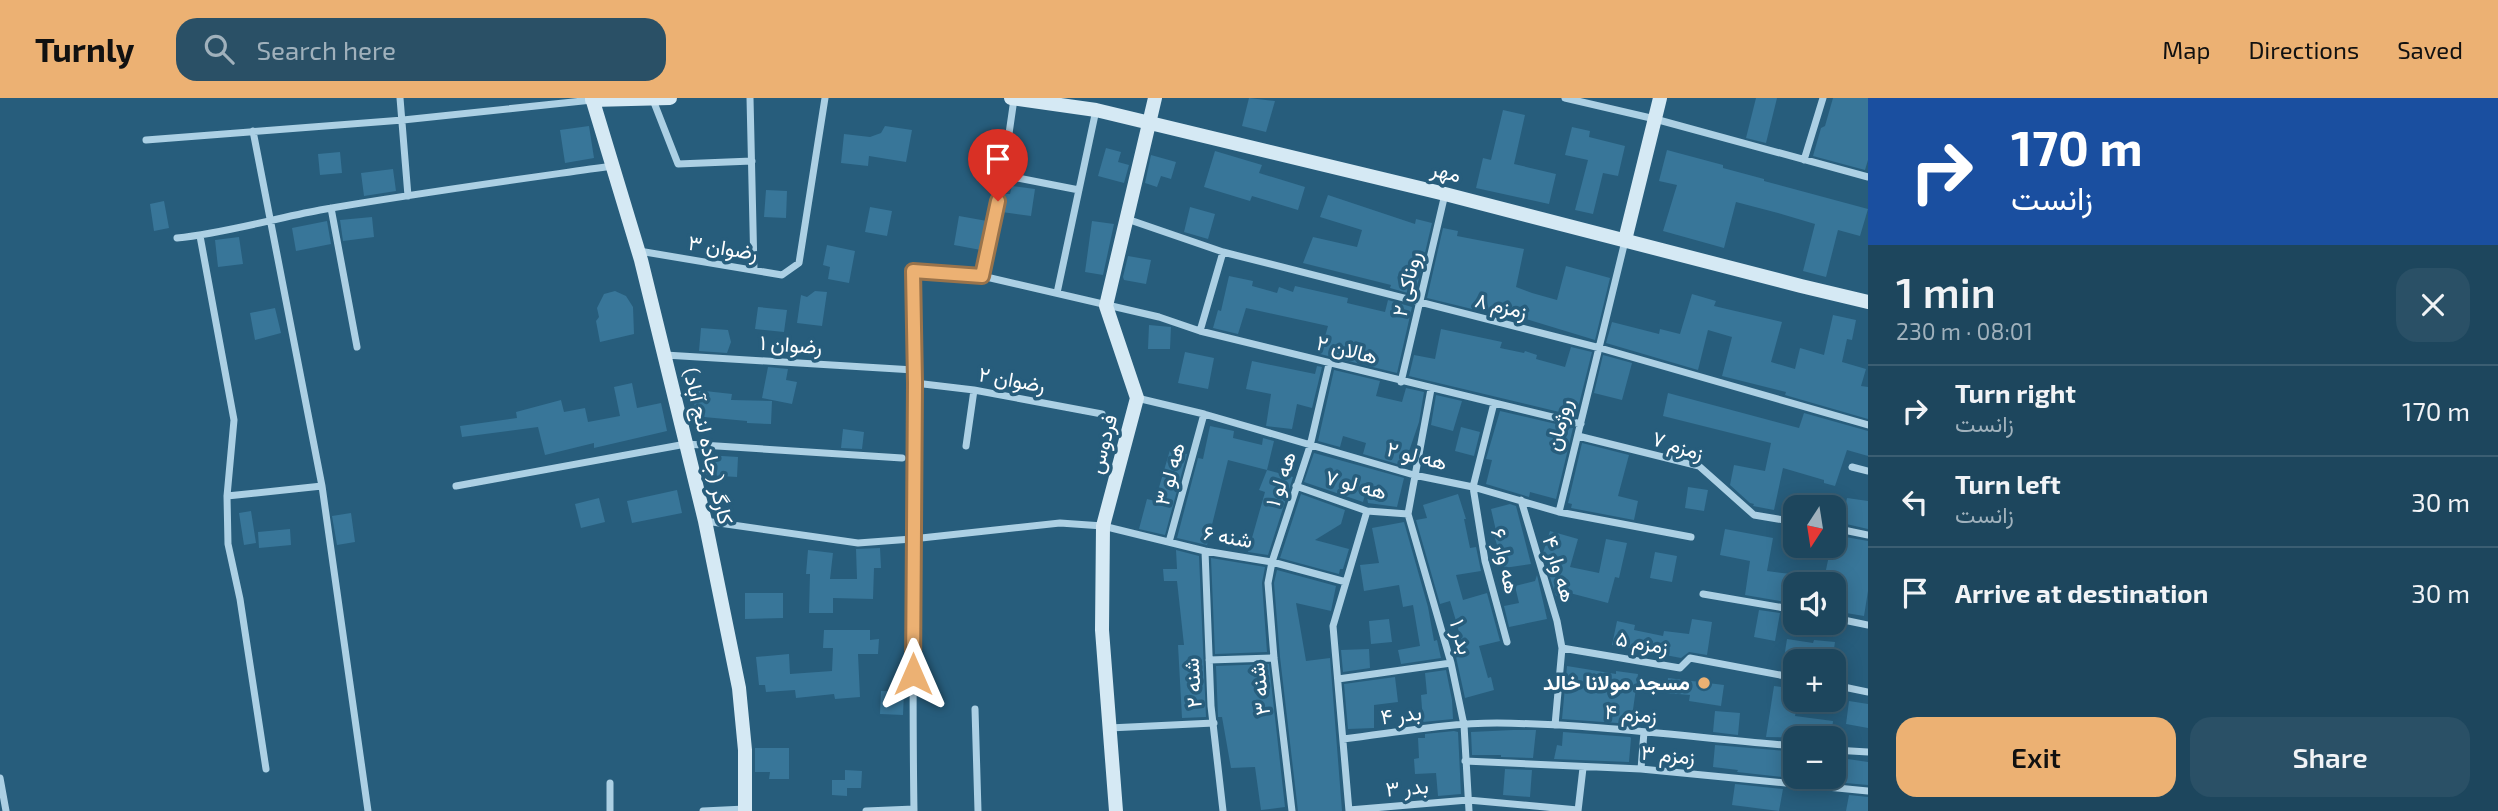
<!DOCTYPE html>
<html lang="en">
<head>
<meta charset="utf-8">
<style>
	body { margin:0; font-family:"Exo 2",Vazirmatn,sans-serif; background:#2a5066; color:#f1f3f6; height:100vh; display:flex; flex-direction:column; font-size:26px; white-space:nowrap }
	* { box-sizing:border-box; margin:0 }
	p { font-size:23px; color:#a0b1bc }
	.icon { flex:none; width:38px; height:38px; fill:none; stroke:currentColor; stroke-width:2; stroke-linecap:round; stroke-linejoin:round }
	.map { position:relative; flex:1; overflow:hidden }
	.panel { display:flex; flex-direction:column; background:#1d465d; width:630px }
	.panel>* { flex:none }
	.top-card { background:#1a4fa0; color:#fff; overflow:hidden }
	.needle { width:46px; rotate:192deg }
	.controls { position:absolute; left:1783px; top:397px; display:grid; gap:14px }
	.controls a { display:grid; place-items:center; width:63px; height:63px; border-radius:14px; background:#1d465d; box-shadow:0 4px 18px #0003,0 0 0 2px #3b5e72; font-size:35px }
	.pin { position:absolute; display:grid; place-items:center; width:60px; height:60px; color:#fff; margin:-72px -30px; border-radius:50% 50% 50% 0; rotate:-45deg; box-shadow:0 0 7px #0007 }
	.pin .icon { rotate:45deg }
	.me { position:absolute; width:77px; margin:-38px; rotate:0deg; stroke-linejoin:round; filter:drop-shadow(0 0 5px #0008) }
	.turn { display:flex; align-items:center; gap:24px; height:147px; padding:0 28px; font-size:32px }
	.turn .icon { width:91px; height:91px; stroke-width:2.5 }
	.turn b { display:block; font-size:49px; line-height:60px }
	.round { display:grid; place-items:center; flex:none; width:74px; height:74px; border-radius:21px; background:#2a5066 }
	.headline { display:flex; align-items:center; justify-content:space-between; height:119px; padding:0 28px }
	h1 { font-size:42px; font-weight:600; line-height:52px }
	.action { display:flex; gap:14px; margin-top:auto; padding:14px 28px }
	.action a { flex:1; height:80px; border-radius:21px; background:#ecb173; color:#111; font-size:28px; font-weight:600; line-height:80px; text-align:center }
	.action a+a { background:#2a5066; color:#f1f3f6 }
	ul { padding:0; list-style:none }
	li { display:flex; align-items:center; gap:21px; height:91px; padding:0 28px; border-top:2px solid #3b5e72 }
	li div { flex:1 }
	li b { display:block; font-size:26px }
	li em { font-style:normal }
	header { display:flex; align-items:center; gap:42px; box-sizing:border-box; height:98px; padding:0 35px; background:#ecb173; color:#111 }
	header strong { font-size:33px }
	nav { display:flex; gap:38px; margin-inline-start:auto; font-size:24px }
	.search { width:490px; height:63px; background:#2a5066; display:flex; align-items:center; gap:18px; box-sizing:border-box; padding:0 24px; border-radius:21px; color:#a0b1bc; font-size:26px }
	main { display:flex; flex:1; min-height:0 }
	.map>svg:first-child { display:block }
	.building { fill:#387699 }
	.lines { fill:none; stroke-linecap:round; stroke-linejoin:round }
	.street { stroke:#acd0e4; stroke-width:7 }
	.secondary { stroke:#d5e9f4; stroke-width:14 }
	.route-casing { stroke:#99734b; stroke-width:18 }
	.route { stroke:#ecb173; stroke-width:12 }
	.poi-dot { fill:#ecb173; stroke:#275d7c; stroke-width:2.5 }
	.labels { text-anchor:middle; stroke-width:7; stroke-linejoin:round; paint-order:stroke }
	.street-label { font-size:21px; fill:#fff; stroke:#275d7c }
	.poi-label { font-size:21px; font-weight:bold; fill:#fff; stroke:#275d7c; text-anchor:end }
</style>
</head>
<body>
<header>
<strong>Turnly</strong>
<div class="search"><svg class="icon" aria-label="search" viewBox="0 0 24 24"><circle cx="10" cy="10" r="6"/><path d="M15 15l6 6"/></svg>Search here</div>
<nav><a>Map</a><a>Directions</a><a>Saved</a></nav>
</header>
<main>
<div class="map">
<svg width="1868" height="713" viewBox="0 0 1868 713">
	<rect width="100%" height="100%" fill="#275d7c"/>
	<path class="building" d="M1249 0 1275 3 1266 34 1242 28Z
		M1756 0H1777L1766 45 1746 40Z
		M1833 0H1868V62L1865 72 1813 58 1821 30 1825 28Z
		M1503 12 1525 17 1514 66 1556 76 1549 106 1476 90 1483 60 1491 62Z
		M589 28 594 60 565 65 560 32Z
		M885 28 912 32 906 64 869 58 868 68 841 65 844 36 870 39 881 35Z
		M1572 29 1590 33 1589 39 1625 48 1618 78 1603 75 1593 116 1575 112 1588 62 1565 57Z
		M1106 50 1121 54 1118 64 1129 67 1124 85 1098 78Z
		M1667 52 1723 67V70L1764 81V83L1868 111 1860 138 1838 132 1826 179 1803 173 1815 126 1778 115 1736 104 1724 150 1663 133 1677 87 1659 83Z
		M1215 53 1262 67 1259 75 1305 89 1298 112 1252 98 1250 103 1204 89Z
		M340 54 342 75 320 77 318 56Z
		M1151 57 1176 64 1171 81 1161 78 1157 89 1145 85Z
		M393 71 396 93 364 98 361 75Z
		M1012 88 1035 91 1031 118 1002 114 1005 96H1010Z
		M766 92 787 93 786 120 764 119Z
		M1328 97 1415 126 1416 121 1432 125 1415 197 1390 190 1391 187 1303 165 1313 139 1357 149 1362 132 1320 119Z
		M164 103 169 130 154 133 150 106Z
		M870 109 892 113 887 138 865 134Z
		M1190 109 1215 116 1208 141 1184 134Z
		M959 118 987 123 981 152 954 147Z
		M372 119 374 139 343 143 340 122Z
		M327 123 331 146 296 153 292 130Z
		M1092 123 1114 126 1103 177 1085 174Z
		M1443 130 1458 133 1457 138 1524 151 1516 189 1532 195 1557 202 1566 168 1610 180 1595 242 1526 221 1473 208 1472 211 1427 200Z
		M239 139 243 166 218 169 215 142Z
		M827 147 855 153 849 185 828 181 830 169 823 167Z
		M1128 158 1151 162 1146 186 1124 182 1123 179Z
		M1229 178 1253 183 1252 188 1277 195 1279 189 1293 194 1295 188 1348 200 1347 205 1385 214 1388 202 1412 209 1397 275 1320 256 1328 228 1246 210 1238 236 1213 230 1218 212 1221 213Z
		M615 193 626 198 633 209 634 236 600 244 596 223 599 219 597 210 604 196Z
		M815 193 827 194 822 228 797 225 801 197 807 199Z
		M1692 196 1716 203 1714 208 1782 224 1771 264 1795 271 1800 250 1824 257 1833 217 1856 222 1852 242 1847 241 1842 264 1866 271 1861 288 1868 289V321L1785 297 1786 294 1722 278 1732 239 1708 232 1698 272 1606 245 1612 224 1659 236 1660 231 1680 236Z
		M758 209 787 212 784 234 755 231Z
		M275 210 281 235 255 242 250 215Z
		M1149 227 1171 229 1170 251H1148Z
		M701 230 728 232 731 244 727 255 699 253Z
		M1441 231 1502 244 1500 250 1524 255 1525 253 1537 257 1536 261 1565 269 1571 249 1592 254 1576 318 1409 278 1414 257 1435 261Z
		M1185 254 1214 260 1208 291 1178 285Z
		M1603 257 1632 265 1622 302 1594 295Z
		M1252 263 1315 276 1317 268 1322 269 1312 310 1297 306 1292 331 1266 328 1271 296 1246 291Z
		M768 269 788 271 786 282 797 284 792 306 762 300Z
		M1334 272 1380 283 1376 298 1402 304 1406 290 1424 294 1419 324 1404 368 1363 356 1366 345 1343 338 1340 349 1318 343Z
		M632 285 637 310 661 305 667 333 594 350V345L545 357 538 329 462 339 460 328 517 320 516 314 561 302 564 314 585 310 588 324 620 318 614 289Z
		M696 292 732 296 731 302 772 303 771 326 747 325V323L693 318Z
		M1668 295 1799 330 1804 315 1868 333V358L1847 352 1835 388 1824 385V382L1783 370 1774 412 1753 408 1754 406 1750 405 1730 387 1734 367 1765 373 1771 345 1663 318Z
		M1436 297 1462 303 1453 333 1431 327Z
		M1500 313 1573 330 1556 401 1530 394 1529 399 1486 386 1492 362 1486 361Z
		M1210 328 1234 333 1233 340 1262 347 1263 340 1274 343 1267 372 1228 362 1207 447 1177 440 1198 360 1203 361Z
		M1461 329 1480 334 1474 358 1455 353Z
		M843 331 864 334 862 351 841 350Z
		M1582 345 1629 357 1618 398 1638 403 1634 422 1571 410 1572 406 1568 405Z
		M1170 352 1187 356 1165 437 1139 431 1147 401 1155 403Z
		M1314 355 1404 380 1397 409 1368 405 1366 393 1363 404 1304 384Z
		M706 357 738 359 737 379 705 377Z
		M1267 372 1293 379 1268 457 1248 454 1265 394 1259 392Z
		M1688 389 1708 392 1704 413 1685 410Z
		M677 392 682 415 632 425 627 403Z
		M1301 396 1345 412 1341 426 1315 442 1349 451 1343 471H1340L1339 476 1280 460Z
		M1458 396 1466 421H1464L1470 450 1476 449 1481 473 1456 477 1463 502 1487 495 1500 543 1479 548 1488 580 1491 579 1494 592 1465 600 1456 559 1465 557 1456 523 1450 503 1440 506 1416 422 1427 420 1423 407Z
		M599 400 605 424 581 430 575 406Z
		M1847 400 1868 403V431L1842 425Z
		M1510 406 1516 408 1531 466 1504 470 1494 437H1497L1491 411Z
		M251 413 256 445 244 447 239 415Z
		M351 415 355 444 337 447 332 418Z
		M1404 424 1428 509 1434 543 1437 542 1441 560 1401 566 1398 552 1420 548 1413 507 1403 509 1399 487 1364 493 1360 467 1379 465 1372 430Z
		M290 431 291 447 259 450 258 434Z
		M1725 431 1773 440 1767 473 1791 476 1786 504 1745 497 1750 463 1720 457Z
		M1550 433 1578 441 1570 469 1599 475 1606 441 1627 445 1619 480 1615 479 1608 505 1566 494 1556 498 1550 479 1561 476 1558 462 1546 464 1543 455Z
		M1840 438 1868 443V493L1864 518 1834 513V486H1823L1831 448H1838Z
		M880 450 881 470H874L873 501 833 500V515H809L810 476H806L808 452 833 455 830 481H857L856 451Z
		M1176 452 1199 458 1206 619 1182 620 1178 547H1184L1177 483H1164L1163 471H1177Z
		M1655 454 1677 458 1672 484 1650 480Z
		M1211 460 1265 469 1262 485 1267 554 1215 556Z
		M1277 472 1336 488 1331 513 1296 505 1306 563 1330 560 1342 713H1298L1280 559 1274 485Z
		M1537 477 1547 521 1509 529 1504 508 1519 505 1515 488 1535 483Z
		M745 495H783V520L745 521Z
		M1759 512 1780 515 1775 543 1754 539Z
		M1389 521 1392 544 1371 546 1369 523Z
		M1692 521 1712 524 1707 557 1689 554 1681 560 1612 547 1617 523 1635 527 1634 532 1663 538 1664 533 1689 536Z
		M824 532H870V542L879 541 878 556H858L860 599 835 601 834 596 796 600 795 592 766 594 765 587H759L756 559 789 556 790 576 832 573 833 550H823Z
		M1787 541 1813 545 1814 542 1835 544 1832 564 1784 560Z
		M1369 551 1370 570 1343 574 1341 552Z
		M1269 566 1285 709 1261 712 1255 669 1231 670 1222 619H1218L1216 568Z
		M1567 568 1616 576V573L1638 576 1631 626 1562 621Z
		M1446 572 1452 602 1453 621 1423 624 1421 597 1427 596 1425 575Z
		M1395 579 1398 604 1374 607V630L1348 631 1344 586Z
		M1668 580 1724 587 1721 608 1689 603 1690 597 1666 595Z
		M1774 588 1796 591V602H1798L1795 618 1833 623 1831 640 1766 639Z
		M881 593 904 594 903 617 880 616Z
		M1849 603 1868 606V630L1846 626Z
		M1715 613 1740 615 1738 637 1713 634Z
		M1513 632H1536L1533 660 1501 659V657H1472L1471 634Z
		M1454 633 1458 634 1461 696 1438 698 1436 675 1415 676 1414 661 1419 660 1418 640H1425V636Z
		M1563 634 1630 639 1631 640 1629 664 1554 661 1557 647 1562 648Z
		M1715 647 1786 653 1783 679 1737 674 1738 672 1713 669Z
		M755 650H789V681H769L770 674H755Z
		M1834 659 1868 664V687L1834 684Z
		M1505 671 1532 672 1530 699 1503 697Z
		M845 672 862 673 861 690H847V698L832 697V682H845Z
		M1735 686 1783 691 1779 713 1732 707Z
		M1849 697 1868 699V713H1846Z"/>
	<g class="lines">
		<path class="street" d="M400 0 408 98
			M750 0 754 172
			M1565 0 1655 21 1868 79
			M653 2 678 66 752 63
			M253 33 322 388 368 713
			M146 42 403 22 592 2
			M1804 62 1823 0
			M1003 77 1079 92
			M331 110 357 249
			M1127 121 1223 154 1600 250 1868 327
			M200 138 234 322 227 398 228 446 240 501 266 671
			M177 140C225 135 272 121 320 112 417 95 514 82 612 68
			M639 153 782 177 799 165 825 0
			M982 178 1159 219 1200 233 1581 326
			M1057 195 1096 12
			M1200 233 1223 154
			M665 257 914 272
			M1401 284 1445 96
			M915 285 974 292 1102 316
			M1431 291 1408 416 1451 565 1464 627 1469 713
			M1137 300 1204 316 1414 377 1473 389 1559 414 1691 439
			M1494 305 1473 389 1485 463 1507 544
			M1578 338 1699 368 1754 417 1796 424
			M966 348 974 292
			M1852 369 1868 373
			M456 388 686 346 902 360
			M1296 388 1367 413 1408 416
			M227 398 322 388
			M1521 402 1557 523 1562 550 1555 627
			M1559 414 1625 143
			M705 423 858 445 912 441 1060 425 1103 428 1205 453 1272 464 1346 484
			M1834 430 1868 437
			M1169 444 1204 316
			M1205 453 1211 608 1223 713
			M1703 496 1796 512
			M1834 520 1868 527
			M1562 550 1680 570 1690 560 1796 580
			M1209 562 1274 560
			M1338 581 1451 565
			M1834 587 1868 594
			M975 611 978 713
			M1109 630 1214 625
			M1343 641C1394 635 1446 625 1497 625 1597 626 1696 640 1796 648
			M1834 652 1868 654
			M1465 663 1641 671 1868 693
			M1641 671 1644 634
			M0 680 6 713
			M610 685V713
			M1349 712 1468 702 1578 712
			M703 713 745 711
			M866 713 914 711
			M914 713C911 533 916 353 913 173L982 178 1003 77 1014 1
			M1292 713 1274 560 1268 485 1272 464 1310 348 1329 266
			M1349 713 1333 528 1367 413
			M1578 713 1583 670"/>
		<path class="secondary" d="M592 0 641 162 705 423 739 590 745 652V713
			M1011 0 1096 12 1445 96 1801 188 1868 204
			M592 2 670 0
			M1625 142 1660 0
			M1116 713 1102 532 1103 428 1137 300 1106 208 1155 0"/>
	</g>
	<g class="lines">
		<g class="route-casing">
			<path id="route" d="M913 576 915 285 913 173 982 178 998 103"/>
		</g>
		<use href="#route" class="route"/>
	</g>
	<circle class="poi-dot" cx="1704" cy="585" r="7"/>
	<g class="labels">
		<g class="street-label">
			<text transform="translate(1446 74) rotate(14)" y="7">مهر</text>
			<text transform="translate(723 150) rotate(9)" y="7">رضوان ۳</text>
			<text transform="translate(1407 186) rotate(-77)" y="7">روناکی ۲</text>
			<text transform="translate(1501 208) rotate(14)" y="7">زمزم ۸</text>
			<text transform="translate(791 247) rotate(4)" y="7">رضوان ۱</text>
			<text transform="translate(1347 252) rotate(14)" y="7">هالان ۲</text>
			<text transform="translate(1012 282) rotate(10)" y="7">رضوان ۲</text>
			<text transform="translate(1559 327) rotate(-76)" y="7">روژمان</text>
			<text transform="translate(1103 346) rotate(-75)" y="7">فردوس</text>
			<text transform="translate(708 348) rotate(77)" y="7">کارگر (جاده لنج آباد)</text>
			<text transform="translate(1678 348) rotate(18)" y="7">زمزم ۷</text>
			<text transform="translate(1417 358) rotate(14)" y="7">هه لو ۲</text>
			<text transform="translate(1170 376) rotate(-75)" y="7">هه لو ۳</text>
			<text transform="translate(1281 381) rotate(-72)" y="7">هه لو ۱</text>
			<text transform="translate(1356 387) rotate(15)" y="7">هه لو ۷</text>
			<text transform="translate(1228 439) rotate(10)" y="7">شنه ۶</text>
			<text transform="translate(1505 463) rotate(77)" y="7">هه وار ۶</text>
			<text transform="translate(1559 471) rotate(73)" y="7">هه وار ۴</text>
			<text transform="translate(1461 539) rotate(74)" y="7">بدر ۱</text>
			<text transform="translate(1642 545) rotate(10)" y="7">زمزم ۵</text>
			<text transform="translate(1193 585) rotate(-94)" y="7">شنه ۲</text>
			<text transform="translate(1260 591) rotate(-97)" y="7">شنه ۳</text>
			<text transform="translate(1631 616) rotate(5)" y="7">زمزم ۴</text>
			<text transform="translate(1401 617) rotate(-7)" y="7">بدر ۴</text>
			<text transform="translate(1668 657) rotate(5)" y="7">زمزم ۳</text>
			<text transform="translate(1407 690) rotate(-5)" y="7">بدر ۳</text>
		</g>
		<g class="poi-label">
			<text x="1690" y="592">مسجد مولانا خالد</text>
		</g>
	</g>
</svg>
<div class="controls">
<a><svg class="needle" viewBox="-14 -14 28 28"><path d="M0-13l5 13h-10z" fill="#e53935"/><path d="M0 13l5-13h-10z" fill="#a0b1bc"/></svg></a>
<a><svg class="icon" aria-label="sound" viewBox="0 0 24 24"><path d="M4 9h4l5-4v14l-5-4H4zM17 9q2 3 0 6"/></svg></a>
<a>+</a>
<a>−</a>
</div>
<div class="pin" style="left:998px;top:103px;background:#d93025"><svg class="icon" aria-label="arrive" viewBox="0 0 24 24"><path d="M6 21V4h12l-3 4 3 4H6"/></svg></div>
<svg class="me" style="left:913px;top:576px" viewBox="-20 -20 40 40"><path d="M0-17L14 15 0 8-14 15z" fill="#ecb173" stroke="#fff" stroke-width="4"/></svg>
</div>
<section class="panel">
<div class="top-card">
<div class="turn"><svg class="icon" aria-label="right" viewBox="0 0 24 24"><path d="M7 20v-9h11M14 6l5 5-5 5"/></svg><div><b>170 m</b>زانست</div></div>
</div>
<div class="headline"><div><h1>1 min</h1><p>230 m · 08:01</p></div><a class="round"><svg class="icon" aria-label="close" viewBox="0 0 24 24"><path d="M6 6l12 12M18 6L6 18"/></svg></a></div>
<ul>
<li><svg class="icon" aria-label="right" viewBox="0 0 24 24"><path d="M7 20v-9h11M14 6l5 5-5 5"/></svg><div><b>Turn right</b><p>زانست</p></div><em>170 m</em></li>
<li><svg class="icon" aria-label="left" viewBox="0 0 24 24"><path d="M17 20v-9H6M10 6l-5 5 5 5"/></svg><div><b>Turn left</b><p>زانست</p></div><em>30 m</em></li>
<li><svg class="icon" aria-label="arrive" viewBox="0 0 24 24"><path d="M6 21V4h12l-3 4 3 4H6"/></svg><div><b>Arrive at destination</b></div><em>30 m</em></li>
</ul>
<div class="action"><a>Exit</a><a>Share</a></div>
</section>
</main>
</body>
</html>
